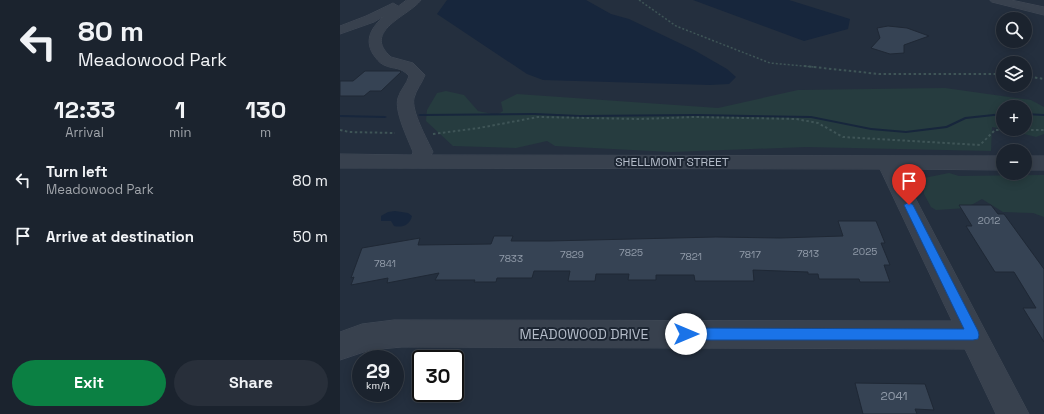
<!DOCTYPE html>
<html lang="en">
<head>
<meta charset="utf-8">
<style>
	body { margin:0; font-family:"Space Grotesk",sans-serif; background:#282f3a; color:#f1f3f6; height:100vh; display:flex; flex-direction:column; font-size:15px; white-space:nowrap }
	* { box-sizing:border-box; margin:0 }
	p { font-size:13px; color:#a0a4aa }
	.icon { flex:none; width:22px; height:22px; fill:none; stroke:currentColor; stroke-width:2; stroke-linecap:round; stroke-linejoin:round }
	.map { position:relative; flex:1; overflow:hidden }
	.details { display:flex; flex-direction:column; background:#1b232e; width:340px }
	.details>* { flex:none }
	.guide { background:#1b232e; color:#f1f3f6; overflow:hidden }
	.fabs { position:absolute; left:656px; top:12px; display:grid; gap:8px }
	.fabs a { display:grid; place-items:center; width:36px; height:36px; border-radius:50%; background:#1b232e; box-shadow:0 2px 10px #0003,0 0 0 1px #39404a; font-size:20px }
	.speed { position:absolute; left:12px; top:350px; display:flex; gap:8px; font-size:20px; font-weight:700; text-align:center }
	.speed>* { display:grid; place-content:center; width:52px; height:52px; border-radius:50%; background:#1b232e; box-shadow:0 2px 10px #0003,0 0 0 1px #39404a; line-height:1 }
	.speed small { font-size:10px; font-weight:400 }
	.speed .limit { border:2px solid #111; border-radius:6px; background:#fff; color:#111 }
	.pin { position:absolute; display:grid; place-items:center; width:34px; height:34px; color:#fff; margin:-41px -17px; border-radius:50% 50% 50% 0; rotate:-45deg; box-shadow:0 0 4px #0007 }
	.pin .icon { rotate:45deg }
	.me { position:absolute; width:44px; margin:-22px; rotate:90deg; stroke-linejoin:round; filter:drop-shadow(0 0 3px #0008) }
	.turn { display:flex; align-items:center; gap:14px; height:84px; padding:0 12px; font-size:18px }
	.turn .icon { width:52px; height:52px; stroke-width:2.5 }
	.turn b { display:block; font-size:28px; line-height:34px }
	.eta { display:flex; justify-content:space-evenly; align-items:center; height:68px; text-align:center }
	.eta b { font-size:24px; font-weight:800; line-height:28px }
	.primary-button { display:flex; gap:8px; margin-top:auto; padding:8px 12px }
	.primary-button a { flex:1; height:46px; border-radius:24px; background:#0b8043; color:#fff; font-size:16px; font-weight:800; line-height:46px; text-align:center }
	.primary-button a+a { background:#282f3a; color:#f1f3f6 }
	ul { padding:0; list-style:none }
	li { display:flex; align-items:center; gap:12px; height:56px; padding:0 12px }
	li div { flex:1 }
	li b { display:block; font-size:15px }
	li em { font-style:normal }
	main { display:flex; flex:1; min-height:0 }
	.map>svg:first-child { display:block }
	.green { fill:#263c3f }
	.water { fill:#17263c }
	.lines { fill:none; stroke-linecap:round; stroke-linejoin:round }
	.stream { fill:#17263c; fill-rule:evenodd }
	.building { fill:#364354; stroke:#1f2835 }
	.minor-casing { stroke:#414a57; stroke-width:1 }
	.path-far1 { stroke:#3f5557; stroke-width:1.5; stroke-dasharray:2 2; stroke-linecap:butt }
	.path { stroke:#3f5557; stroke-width:2; stroke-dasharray:2.5 2.5; stroke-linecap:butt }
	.minor { fill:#38414e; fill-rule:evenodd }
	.route { fill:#1a73e8; stroke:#114b97 }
	.labels { text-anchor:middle; stroke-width:4; stroke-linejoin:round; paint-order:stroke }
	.number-label { font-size:10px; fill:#929caa }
	.street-label { font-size:12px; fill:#b4bcc9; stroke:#1d2633 }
	.near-number-label { font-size:12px; fill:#929caa }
	.near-street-label { font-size:14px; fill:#b4bcc9; stroke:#1d2633 }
</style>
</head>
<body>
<main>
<section class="details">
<div class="guide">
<div class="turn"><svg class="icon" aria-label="left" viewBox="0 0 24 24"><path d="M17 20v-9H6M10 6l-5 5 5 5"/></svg><div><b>80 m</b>Meadowood Park</div></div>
</div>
<div class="eta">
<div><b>12:33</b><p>Arrival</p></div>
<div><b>1</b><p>min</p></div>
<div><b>130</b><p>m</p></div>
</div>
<ul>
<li><svg class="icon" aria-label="left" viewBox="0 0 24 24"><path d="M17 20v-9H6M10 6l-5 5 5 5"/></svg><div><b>Turn left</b><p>Meadowood Park</p></div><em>80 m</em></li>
<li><svg class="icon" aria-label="arrive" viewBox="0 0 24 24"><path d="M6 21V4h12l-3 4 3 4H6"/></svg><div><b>Arrive at destination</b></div><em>50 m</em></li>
</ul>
<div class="primary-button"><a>Exit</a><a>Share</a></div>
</section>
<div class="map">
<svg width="704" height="414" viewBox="0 0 704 414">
	<rect width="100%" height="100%" fill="#242f3e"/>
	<path class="green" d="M605 88 691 100 704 107V134L696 137 664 129H685V107H663V129L652 127 651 151 466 147 331 152 215 146 207 141 176 148 113 146 86 121 87 110 97 93 106 91 124 95 138 111 157 115 163 111 161 102 177 94 378 108 458 90Z
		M609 173 619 176 704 175V217L693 213 663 212 642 199 626 208 596 210 591 207 584 194V178Z"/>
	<path class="water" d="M107 0H246L271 14 289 19 354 50 387 69 396 77 389 84 370 85 203 80 187 74 97 14Z
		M353 0H449L510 19 508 29 464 41Z
		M55 211 68 213 72 216C70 225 62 228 54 226L51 221H41V216L48 212Z"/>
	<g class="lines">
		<path class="stream" d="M194 113 240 115 356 114 471 116 531 128 566 131 606 126 625 117 663 113V115L626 119 607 128 566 133 531 130 471 118 356 116 240 117 194 115 80 116 78 115 80 114Z
			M685 113 704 114V116L685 115Z
			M0 115 45 116 47 117 45 118 0 117Z"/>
	</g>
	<path class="building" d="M548 26 567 28 589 36 564 45V53L550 54 531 48 540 38 537 28Z
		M25 71H60L61 72 41 91H30L24 96H0V81H13Z
		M619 205H651L658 214H664L704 269V342L683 308H696L674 272H655L626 226H632Z
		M498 221H536L545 243H541L550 265H544L550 282H520L519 279H479L478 274H468V272L413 270 414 281H355L354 275H316V280H288L289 274H256L255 281H228L230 271H194L192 278H157L156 282H134L135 280H95L99 273 47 283 48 278 11 285 14 277 11 278 22 248 80 238 78 245 151 244 154 236H173L171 241H209L376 237 440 238 503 236Z
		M515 383 585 384 594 410 575 409 577 414H523Z"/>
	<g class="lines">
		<g class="minor-casing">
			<path id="minor" d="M67 0H81C69 16 21 31 51 57L73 63 85 75C82 83 76 90 74 98 71 111 87 139 93 152L91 155 663 156V170L560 169 689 414H656L625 349 62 347 30 350 0 360V332L22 324 54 320 612 321 540 169 0 168V154L72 155 73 152C68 139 54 111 58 98 60 90 67 84 69 76 60 66 55 70 44 65 39 63 36 58 33 54 24 39 32 27 44 16L34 22 0 34V26L26 16 49 5 53 3 58 6Z
				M650 0H671L704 7V15L652 2Z
				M685 156H704V170H685Z"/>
		</g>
		<path class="path-far1" d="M299 0 336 26 430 63 474 67"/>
		<path class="path" d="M464 66 539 74H663
			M685 76 704 79
			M0 130 9 132 55 133
			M93 134 139 128 198 117 300 119 354 117 456 119 478 123 503 137 640 145 655 130H704"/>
		<use href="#minor" class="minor"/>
	</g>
	<path class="route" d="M569 202 573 205 638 331 639 335 638 339 633 340H346L342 338 340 334 342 330 346 328 624 329 564 205Z"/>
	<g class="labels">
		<g class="number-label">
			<text x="649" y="224">2012</text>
			<text x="525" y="255">2025</text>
			<text x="291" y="256">7825</text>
			<text x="468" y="257">7813</text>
			<text x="232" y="258">7829</text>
			<text x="410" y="258">7817</text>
			<text x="351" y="260">7821</text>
			<text x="171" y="262">7833</text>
			<text x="45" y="267">7841</text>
		</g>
		<g class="street-label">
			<text x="332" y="166">SHELLMONT STREET</text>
		</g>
		<g class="near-number-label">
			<text x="554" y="400">2041</text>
		</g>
		<g class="near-street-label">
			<text x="244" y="339">MEADOWOOD DRIVE</text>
		</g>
	</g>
</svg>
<div class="fabs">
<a><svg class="icon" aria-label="search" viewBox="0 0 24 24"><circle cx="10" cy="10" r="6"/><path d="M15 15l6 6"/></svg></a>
<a><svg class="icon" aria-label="layers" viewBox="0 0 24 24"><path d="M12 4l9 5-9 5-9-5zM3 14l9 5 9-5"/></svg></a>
<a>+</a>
<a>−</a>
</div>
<div class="speed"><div>29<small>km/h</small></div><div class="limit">30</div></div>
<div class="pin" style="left:569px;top:205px;background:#d93025"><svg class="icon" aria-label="arrive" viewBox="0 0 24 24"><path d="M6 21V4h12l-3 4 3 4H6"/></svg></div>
<svg class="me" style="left:346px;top:334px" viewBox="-20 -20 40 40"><circle r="19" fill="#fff"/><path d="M0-13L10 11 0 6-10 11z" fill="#1a73e8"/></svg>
</div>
</main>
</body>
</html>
